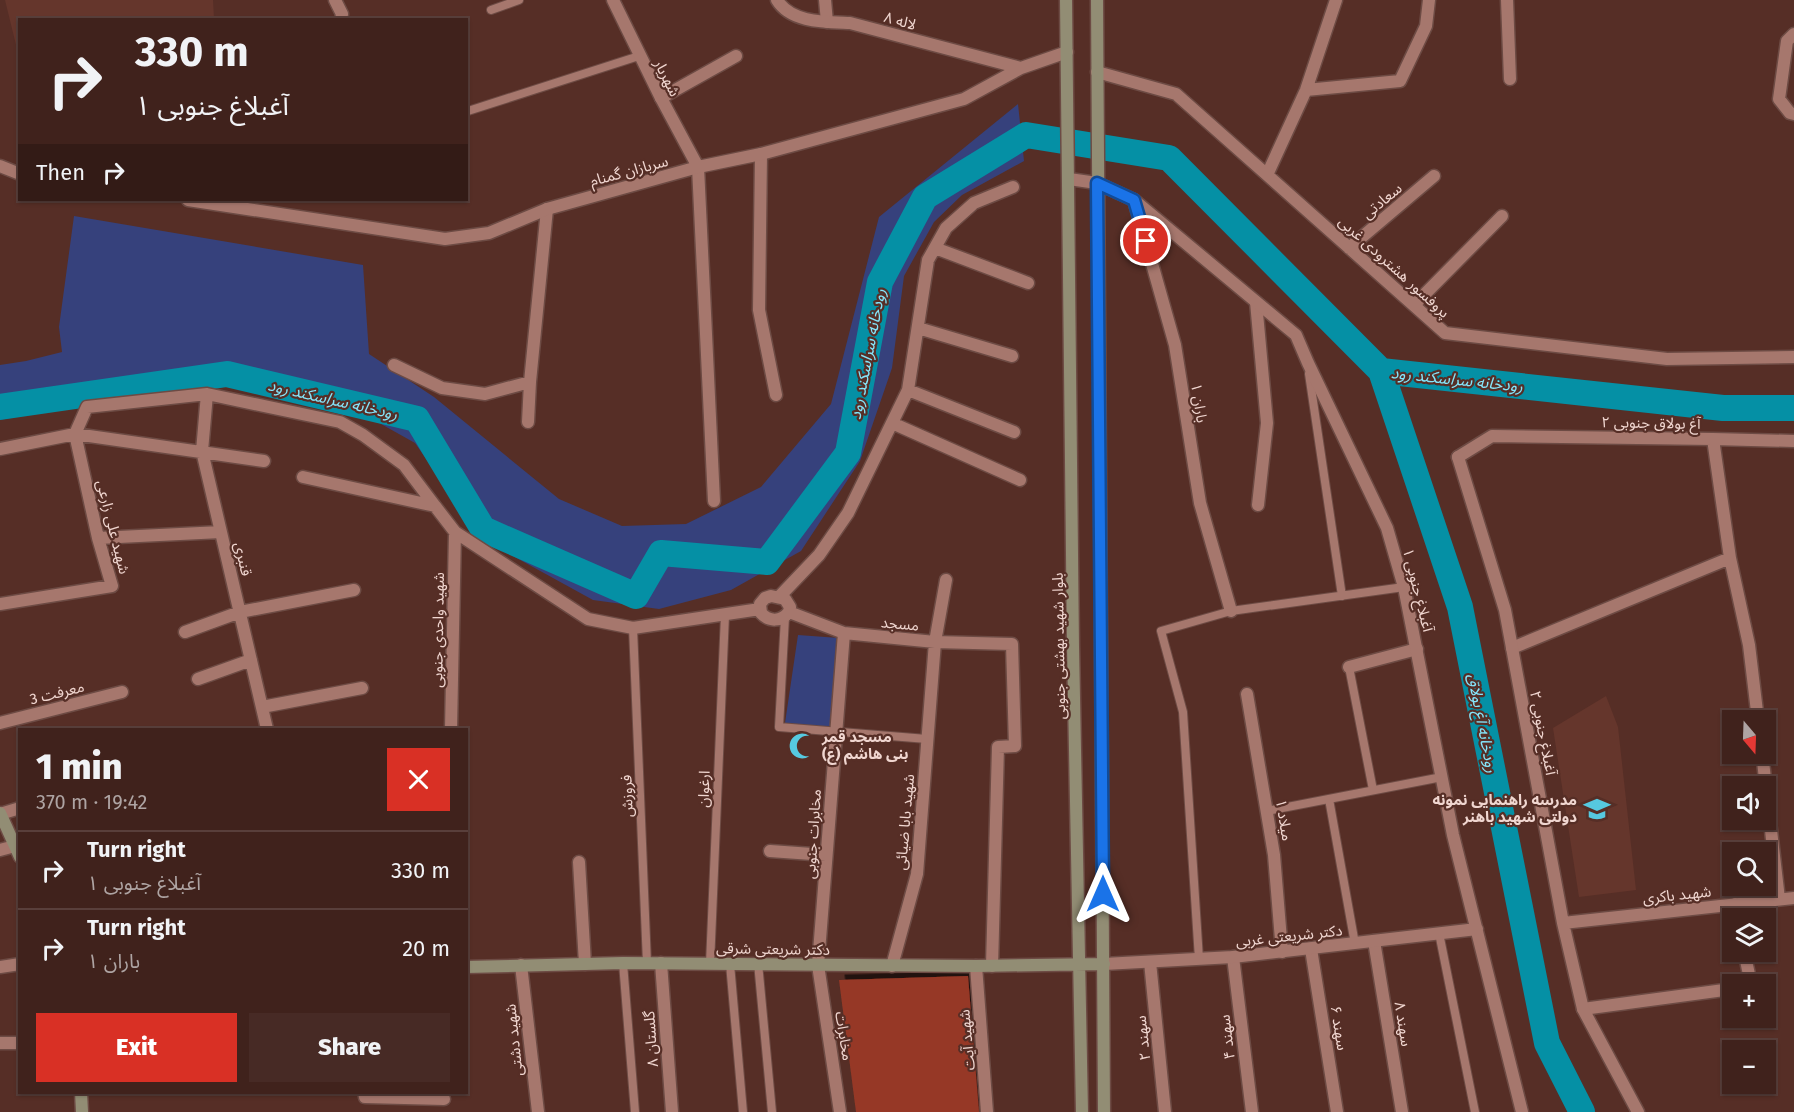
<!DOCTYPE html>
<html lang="en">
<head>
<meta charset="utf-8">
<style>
	body { margin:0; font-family:"Fira Sans","Noto Sans Arabic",sans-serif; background:#472a25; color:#f1f3f6; height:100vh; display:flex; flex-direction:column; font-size:22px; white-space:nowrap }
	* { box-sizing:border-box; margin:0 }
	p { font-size:20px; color:#aea4a3 }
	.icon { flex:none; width:33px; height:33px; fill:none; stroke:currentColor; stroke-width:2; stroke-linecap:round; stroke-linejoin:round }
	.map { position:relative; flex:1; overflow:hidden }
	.details { position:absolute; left:18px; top:728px; width:450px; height:366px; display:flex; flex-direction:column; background:#40221c; border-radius:0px; box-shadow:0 2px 4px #0004,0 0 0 2px #593f3b }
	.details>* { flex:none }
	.guide { position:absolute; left:18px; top:18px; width:450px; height:183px; border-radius:0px; box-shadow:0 2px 4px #0004,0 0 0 2px #593f3b; background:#40221c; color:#f1f3f6; overflow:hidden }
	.needle { width:39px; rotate:161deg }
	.fabs { position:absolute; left:1722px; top:710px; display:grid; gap:12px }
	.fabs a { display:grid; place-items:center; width:54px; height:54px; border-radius:0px; background:#40221c; box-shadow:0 2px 4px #0004,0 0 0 2px #593f3b; font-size:30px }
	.pin { position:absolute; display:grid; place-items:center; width:51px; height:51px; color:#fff; margin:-26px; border:3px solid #fff; border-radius:50%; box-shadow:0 2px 6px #0007 }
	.me { position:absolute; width:66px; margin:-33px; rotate:0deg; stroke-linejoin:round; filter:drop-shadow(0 0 4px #0008) }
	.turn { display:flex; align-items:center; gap:21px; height:126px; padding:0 18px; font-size:27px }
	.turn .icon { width:78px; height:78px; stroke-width:2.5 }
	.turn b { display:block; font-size:42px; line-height:51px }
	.then { display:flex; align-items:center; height:57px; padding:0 18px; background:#0003; gap:12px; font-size:22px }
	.round { display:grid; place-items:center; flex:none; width:63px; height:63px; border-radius:0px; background:#472a25 }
	.headline { display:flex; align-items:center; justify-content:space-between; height:102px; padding:0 18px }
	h1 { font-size:36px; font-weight:800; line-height:45px }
	.primary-button { display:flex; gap:12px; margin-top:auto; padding:12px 18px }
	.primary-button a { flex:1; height:69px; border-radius:0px; background:#d93025; color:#fff; font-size:24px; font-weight:800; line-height:69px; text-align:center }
	.primary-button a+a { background:#472a25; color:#f1f3f6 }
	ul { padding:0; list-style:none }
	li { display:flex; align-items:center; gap:18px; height:78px; padding:0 18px; border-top:2px solid #593f3b }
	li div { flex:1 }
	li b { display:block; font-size:22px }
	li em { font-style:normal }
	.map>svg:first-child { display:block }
	.built { fill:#65362c }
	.green { fill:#36417c }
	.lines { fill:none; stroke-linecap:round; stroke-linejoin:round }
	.river { stroke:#0590a5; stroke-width:26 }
	.building { fill:#963826; filter:url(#shadow) }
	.service-casing { stroke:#6d4b44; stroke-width:10 }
	.minor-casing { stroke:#6d4b44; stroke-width:15 }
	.tertiary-casing { stroke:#6d4b44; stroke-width:15 }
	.secondary-casing { stroke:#6d4b44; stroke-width:15 }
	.service { stroke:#a6776d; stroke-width:8 }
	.minor { stroke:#a6776d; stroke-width:12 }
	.tertiary { stroke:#a6776d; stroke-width:12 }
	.secondary { stroke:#928d74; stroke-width:12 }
	.route-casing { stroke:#114b97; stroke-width:15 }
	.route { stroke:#1a73e8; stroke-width:10 }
	.labels { text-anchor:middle; stroke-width:4.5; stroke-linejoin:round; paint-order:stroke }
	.street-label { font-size:15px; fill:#f0d6d0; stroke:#562e26 }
	.poi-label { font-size:15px; font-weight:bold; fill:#f0d6d0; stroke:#562e26; text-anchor:start }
	.water-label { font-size:16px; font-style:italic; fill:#85e6fb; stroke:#562e26 }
</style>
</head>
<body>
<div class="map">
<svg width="1794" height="1112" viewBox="0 0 1794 1112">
	<defs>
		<filter id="shadow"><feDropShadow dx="5.5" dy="-5.5" stdDeviation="0" flood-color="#0009"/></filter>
	</defs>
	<rect width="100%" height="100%" fill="#562e26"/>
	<path class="built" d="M5 0H213L214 19 20 20 19 57Z
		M1606 696 1618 727 1636 890 1579 897 1553 728Z"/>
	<path class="green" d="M1018 104 1024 161 962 195 934 222 904 276 892 368 860 461 801 551 731 590 659 609 593 600 482 539 415 443 365 415 224 380 0 420V365L26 361 62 352 59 327 74 216 363 265 369 354 434 397 559 499 622 526 686 524 761 487 831 404 879 217Z
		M798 635 839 638 830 728 785 723Z"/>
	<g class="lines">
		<path class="river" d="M1381 371 1460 607 1547 1043 1582 1112
			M0 407 227 374 417 419 483 529 636 596 661 553 767 562 848 453 880 282 925 197 1026 135 1169 158 1381 371 1723 408H1794"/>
	</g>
	<path class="building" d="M968 976 979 1112H856L839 980Z"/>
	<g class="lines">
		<g class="service-casing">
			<path id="service" d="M491 10 519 0
				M468 111 639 56
				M1309 374 1342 596
				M785 617 779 727 927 739
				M633 628 647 963
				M1349 667 1373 790
				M1329 799 1355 944
				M1267 811 1442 777
				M1439 933 1475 1112
				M1199 959 1183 712 1161 631 1231 611 1404 587
				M623 963 635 1112
				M758 963 772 1112
				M710 964 725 615
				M730 964 743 1112"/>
		</g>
		<g class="minor-casing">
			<path id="minor" d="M335 0 342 14 341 20
				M825 0 827 22
				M1507 0 1510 79
				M1794 34 1787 41 1779 99 1790 113 1794 114
				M1097 72 1176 94 1445 333 1667 359 1794 357
				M1306 90 1400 81 1426 26 1429 0
				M661 98 736 56
				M761 154 759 310 776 395
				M698 167 714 501
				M1267 175 1306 90 1336 0
				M1134 200 1175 345 1200 503 1231 611
				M935 248 1028 283
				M1349 248 1434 176
				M1256 302 1267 423 1258 505
				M1414 305 1502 216
				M918 328 1012 356
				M394 365 442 388 485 394 530 382
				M908 390 1014 432
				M207 394 202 451 267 729
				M528 422 530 382 547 209
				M892 423 1020 480
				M1713 439 1794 441
				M0 449 75 434 264 461
				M1458 457 1492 436 1713 439 1730 558 1749 645 1758 720
				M303 477 435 506 455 532 588 619 633 628 760 609
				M98 538 221 532
				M771 596 785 599 790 607 789 612C781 622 769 622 761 613L760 604 765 598Z
				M779 597 819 555 848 513 908 390 928 260 946 228 974 203 1013 187
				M0 604 112 586 98 538 75 434 87 407 207 394 340 422 363 435 404 465 435 506
				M789 612 844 633 935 642 1012 644 1015 746 998 747 992 966
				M185 632 240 612 354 590
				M1512 648 1730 558
				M1349 667 1417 649
				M198 679 251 660
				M1247 694 1274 855 1282 952
				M262 707 362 688
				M0 723 122 692
				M451 729 455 532
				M1762 753 1779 899
				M0 814 20 808
				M0 850 15 846
				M770 851 826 855
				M579 862 585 964
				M1735 904 1738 918
				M1374 941 1402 1112
				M1311 949 1337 1112
				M1744 951 1751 984
				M1233 957 1252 1112
				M1150 962 1165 1112
				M661 963 672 1112
				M521 965 538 1112
				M892 966 917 874 935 642 946 580
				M976 966 987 1112
				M0 967 20 964
				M1583 1009 1724 990
				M0 1043H20
				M364 1092 365 1097 444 1099
				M840 1112 818 965 844 633"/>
		</g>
		<g class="tertiary-casing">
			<path id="tertiary" d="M613 0 661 98 698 167
				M777 0C791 23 825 22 850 23L1021 68
				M0 166 20 174
				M1069 179 1097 183 1134 200 1296 335 1308 363 1387 528 1404 587 1453 835 1522 1112
				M188 200 445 239 489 233 547 209 698 167 761 154 964 99 1021 68 1067 52
				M1458 457 1505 610 1563 923 1583 1009 1638 1112
				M1563 923 1794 898
				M1104 964 1233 957 1477 929"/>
		</g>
		<g class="secondary-casing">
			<path id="secondary" d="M1066 0 1073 646 1082 1112
				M1097 0 1104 1112
				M0 813 20 857
				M466 967 623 963 976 966 1104 964
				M81 1092 82 1112"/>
		</g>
		<use href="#service" class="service"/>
		<use href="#minor" class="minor"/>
		<use href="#tertiary" class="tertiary"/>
		<use href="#secondary" class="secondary"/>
	</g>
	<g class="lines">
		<g class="route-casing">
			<path id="route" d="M1103 894 1097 183 1134 200 1146 241"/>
		</g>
		<use href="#route" class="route"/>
	</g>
	<defs>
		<g id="mosque-bare" transform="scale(2.07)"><path d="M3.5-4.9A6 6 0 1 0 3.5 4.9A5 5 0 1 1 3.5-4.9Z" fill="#56c9e0" stroke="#562e26" stroke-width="2.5" paint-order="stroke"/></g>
		<g id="school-bare" transform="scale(2.07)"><path d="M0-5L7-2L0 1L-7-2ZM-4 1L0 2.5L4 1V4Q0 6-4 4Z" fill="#56c9e0" stroke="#562e26" stroke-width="2.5" paint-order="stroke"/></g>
	</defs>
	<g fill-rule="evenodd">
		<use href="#mosque-bare" x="802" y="746"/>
		<use href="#school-bare" x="1597" y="809"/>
	</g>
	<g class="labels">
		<g class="street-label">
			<text transform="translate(900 21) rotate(15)" y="5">لاله ۸</text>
			<text transform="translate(667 78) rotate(63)" y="5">شهریار</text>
			<text transform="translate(629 171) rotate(-15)" y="5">سربازان گمنام</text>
			<text transform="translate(1382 201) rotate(-40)" y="5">سعادتی</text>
			<text transform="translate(1394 267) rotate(42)" y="5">پروفسور هشترودی غربی</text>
			<text transform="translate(1199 403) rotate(81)" y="5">باران ۱</text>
			<text transform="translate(1651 423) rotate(1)" y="5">آغ بولاق جنوبی ۲</text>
			<text transform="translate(113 527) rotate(76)" y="5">شهيد علی زارعی</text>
			<text transform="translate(243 559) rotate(77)" y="5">قنبری</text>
			<text transform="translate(1418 590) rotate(76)" y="5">آغبلاغ جنوبی ۱</text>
			<text transform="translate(900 624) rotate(5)" y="5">مسجد</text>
			<text transform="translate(438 630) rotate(-89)" y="5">شهید واحدی جنوبی</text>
			<text transform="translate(1059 646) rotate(-91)" y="5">بلوار شهید بهشتی جنوبی</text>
			<text transform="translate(57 693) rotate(-14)" y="5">معرفت 3</text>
			<text transform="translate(1543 733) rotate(79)" y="5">آغبلاغ جنوبی ۲</text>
			<text transform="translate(704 789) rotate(-88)" y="5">ارغوان</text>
			<text transform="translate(627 796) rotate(-92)" y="5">فروزش</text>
			<text transform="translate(1284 820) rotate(81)" y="5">میلاد ۱</text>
			<text transform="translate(905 822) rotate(-85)" y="5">شهيد بابا ضيائی</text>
			<text transform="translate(813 834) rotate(-86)" y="5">مخابرات جنوبی</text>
			<text transform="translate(1677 895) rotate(-6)" y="5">شهید باکری</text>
			<text transform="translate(1289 936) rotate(-6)" y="5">دکتر شریعتی غربی</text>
			<text transform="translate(773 949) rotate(1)" y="5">دکتر شریعتی شرقی</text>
			<text transform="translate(1403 1024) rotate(81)" y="5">سهند ۸</text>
			<text transform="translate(1339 1028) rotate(81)" y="5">سهند ۶</text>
			<text transform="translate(844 1036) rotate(81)" y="5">مخابرات</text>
			<text transform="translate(1227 1037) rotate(-97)" y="5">سهند ۴</text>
			<text transform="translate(1143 1038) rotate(-96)" y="5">سهند ۲</text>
			<text transform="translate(651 1039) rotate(-94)" y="5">گلستان ۸</text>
			<text transform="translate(514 1040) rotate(-96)" y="5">شهید دشتی</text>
			<text transform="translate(967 1040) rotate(-95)" y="5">شهید آیت</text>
		</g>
		<g class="poi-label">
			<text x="822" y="742">مسجد قمر<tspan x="822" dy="17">بنی هاشم (ع)</tspan></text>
			<text x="1577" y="805" text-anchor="end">مدرسه راهنمایی نمونه<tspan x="1577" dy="17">دولتی شهید باهنر</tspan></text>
		</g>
		<g class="water-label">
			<text transform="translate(867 354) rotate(-79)" y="6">رودخانه سراسکند رود</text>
			<text transform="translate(1457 379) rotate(6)" y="6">رودخانه سراسکند رود</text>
			<text transform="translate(333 399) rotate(13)" y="6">رودخانه سراسکند رود</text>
			<text transform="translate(1483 723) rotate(79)" y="6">رودخانه آغ بولاق</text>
		</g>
	</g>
</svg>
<div class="fabs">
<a><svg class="needle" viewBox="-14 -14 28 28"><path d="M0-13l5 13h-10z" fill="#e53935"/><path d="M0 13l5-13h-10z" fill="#aea4a3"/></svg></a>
<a><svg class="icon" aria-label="sound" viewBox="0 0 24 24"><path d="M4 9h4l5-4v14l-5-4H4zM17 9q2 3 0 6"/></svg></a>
<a><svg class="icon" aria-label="search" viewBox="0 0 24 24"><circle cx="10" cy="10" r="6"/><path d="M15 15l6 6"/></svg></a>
<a><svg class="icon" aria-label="layers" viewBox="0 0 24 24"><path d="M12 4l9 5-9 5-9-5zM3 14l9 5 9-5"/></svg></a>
<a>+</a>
<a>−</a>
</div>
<div class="pin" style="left:1146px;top:241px;background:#d93025"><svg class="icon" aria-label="arrive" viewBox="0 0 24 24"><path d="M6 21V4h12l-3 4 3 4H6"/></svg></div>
<svg class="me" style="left:1103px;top:894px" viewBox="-20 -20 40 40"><path d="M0-17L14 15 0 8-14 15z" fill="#1a73e8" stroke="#fff" stroke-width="4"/></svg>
<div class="guide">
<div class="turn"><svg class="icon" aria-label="right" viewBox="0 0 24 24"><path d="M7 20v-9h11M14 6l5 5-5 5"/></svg><div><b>330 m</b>آغبلاغ جنوبی ۱</div></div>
<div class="then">Then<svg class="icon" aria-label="right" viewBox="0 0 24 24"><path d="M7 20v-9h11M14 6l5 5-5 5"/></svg></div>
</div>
<section class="details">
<div class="headline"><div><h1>1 min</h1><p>370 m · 19:42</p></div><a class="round" style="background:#d93025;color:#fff"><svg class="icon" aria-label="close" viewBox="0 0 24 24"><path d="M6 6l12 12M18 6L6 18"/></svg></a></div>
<ul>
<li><svg class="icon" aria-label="right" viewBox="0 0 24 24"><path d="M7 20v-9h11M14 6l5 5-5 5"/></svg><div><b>Turn right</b><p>آغبلاغ جنوبی ۱</p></div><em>330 m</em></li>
<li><svg class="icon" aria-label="right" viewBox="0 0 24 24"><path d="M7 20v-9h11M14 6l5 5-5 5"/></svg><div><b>Turn right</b><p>باران ۱</p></div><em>20 m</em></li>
</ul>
<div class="primary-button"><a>Exit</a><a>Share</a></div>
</section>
</div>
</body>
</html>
